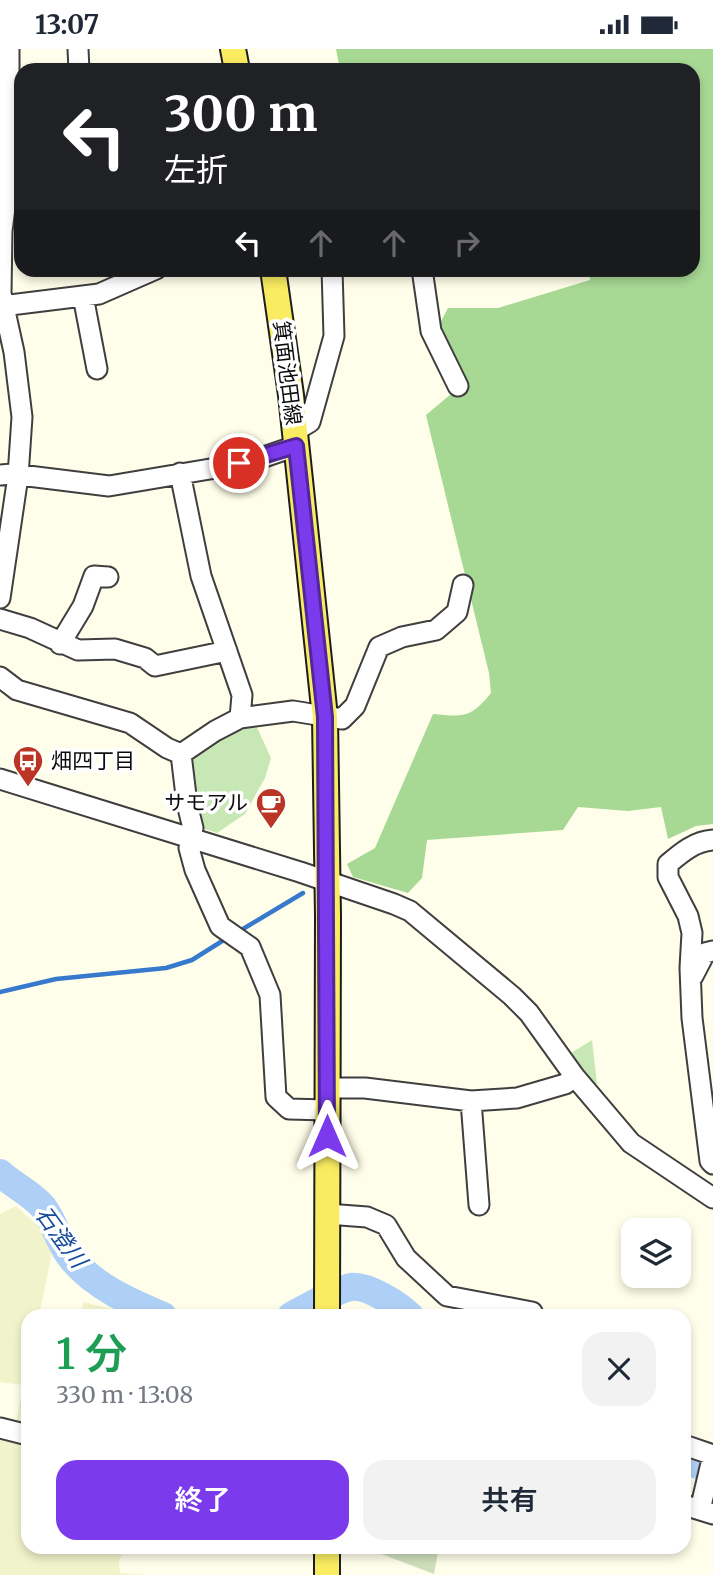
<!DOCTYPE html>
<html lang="ja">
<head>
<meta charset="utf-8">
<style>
	body { margin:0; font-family:Merriweather,"Noto Sans JP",serif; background:#f2f2f3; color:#1f2937; height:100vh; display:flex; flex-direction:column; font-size:26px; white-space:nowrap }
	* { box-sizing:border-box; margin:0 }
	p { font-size:23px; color:#747a83 }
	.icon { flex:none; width:38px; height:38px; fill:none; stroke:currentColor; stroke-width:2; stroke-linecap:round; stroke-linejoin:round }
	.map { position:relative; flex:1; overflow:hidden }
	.drawer { position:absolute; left:21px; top:1260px; width:670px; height:245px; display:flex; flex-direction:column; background:#fff; border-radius:21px; box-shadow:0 4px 10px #0003 }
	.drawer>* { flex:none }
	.top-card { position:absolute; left:14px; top:14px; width:686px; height:214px; border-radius:21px; box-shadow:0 4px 10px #0003; background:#202124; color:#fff; overflow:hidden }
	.tools { position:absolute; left:621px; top:1169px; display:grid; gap:14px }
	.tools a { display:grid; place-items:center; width:70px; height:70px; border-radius:14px; background:#fff; box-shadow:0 4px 10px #0003; font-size:35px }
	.pin { position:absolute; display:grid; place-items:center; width:60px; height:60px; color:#fff; margin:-30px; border:4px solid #fff; border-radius:50%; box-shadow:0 2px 7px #0007 }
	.me { position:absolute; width:77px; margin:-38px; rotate:0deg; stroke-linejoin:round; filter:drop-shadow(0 0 5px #0008) }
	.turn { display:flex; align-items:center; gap:24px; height:147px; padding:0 35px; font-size:32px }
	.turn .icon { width:91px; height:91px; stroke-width:2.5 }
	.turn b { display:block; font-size:49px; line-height:60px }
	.lanes { display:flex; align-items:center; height:66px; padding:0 35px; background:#0003; justify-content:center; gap:35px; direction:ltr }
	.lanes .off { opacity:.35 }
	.round { display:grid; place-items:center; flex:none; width:74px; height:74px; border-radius:21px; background:#f2f2f3 }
	.head { display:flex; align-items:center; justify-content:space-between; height:119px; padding:0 35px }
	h1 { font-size:42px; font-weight:600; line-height:52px; color:#1e9e55 }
	.action { display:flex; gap:14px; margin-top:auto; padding:14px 35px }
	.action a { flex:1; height:80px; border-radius:21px; background:#7c3aed; color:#fff; font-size:28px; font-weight:600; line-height:80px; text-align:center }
	.action a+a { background:#f2f2f3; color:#1f2937 }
	.status { display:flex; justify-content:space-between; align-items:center; height:49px; padding:0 35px; background:#fff; direction:ltr }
	.status svg { height:19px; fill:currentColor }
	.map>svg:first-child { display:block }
	.farmland { fill:#f1f4cb }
	.green { fill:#c7e8b5 }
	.forest { fill:#a8d994 }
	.cemetery { fill:#cfdfbd }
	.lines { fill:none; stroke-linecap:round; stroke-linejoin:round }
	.stream { stroke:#3679cd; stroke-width:4.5 }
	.river { stroke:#afd0f6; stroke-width:28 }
	.minor-casing { stroke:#3f3f3f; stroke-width:23 }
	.major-casing { stroke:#1d1d1d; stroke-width:28 }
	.minor { stroke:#fff; stroke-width:19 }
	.major { stroke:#f9ec61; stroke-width:24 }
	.route-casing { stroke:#51269a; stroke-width:18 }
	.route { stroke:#7c3aed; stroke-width:12 }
	.labels { text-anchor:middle; stroke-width:7; stroke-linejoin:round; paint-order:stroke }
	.street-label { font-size:21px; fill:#0c0c0c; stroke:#fff }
	.poi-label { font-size:21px; fill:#0c0c0c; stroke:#fff; text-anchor:start }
	.water-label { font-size:23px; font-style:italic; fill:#164c9c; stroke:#fff }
</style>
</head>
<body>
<div class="status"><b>13:07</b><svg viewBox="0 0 49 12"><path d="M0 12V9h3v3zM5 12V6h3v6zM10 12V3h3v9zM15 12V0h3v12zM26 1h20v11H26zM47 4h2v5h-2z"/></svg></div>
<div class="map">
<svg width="713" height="1526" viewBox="0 0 713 1526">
	<rect width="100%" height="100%" fill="#fffeea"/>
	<path class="farmland" d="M16 1157 38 1177 52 1203 39 1267H28V1382L15 1379 23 1336 0 1333V1165Z
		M83 1253 117 1261 126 1267H81Z
		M0 1384 28 1390V1498H126L119 1511 120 1524 147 1526H0Z"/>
	<path class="green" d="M255 674 271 709 265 729 245 765 217 784 196 777 188 707 231 678Z
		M592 991 597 1035 594 1037 571 1004Z"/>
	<path class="forest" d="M336 0H713V775L696 777 668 790 661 758 628 762 578 758 563 781 427 791 422 829 408 844 353 828 347 815 375 799 433 665C463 668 471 669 491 644L489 624 426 366 463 335 437 280 448 259H498L590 231 589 221 693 220V21H340Z"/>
	<path class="cemetery" d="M363 1498H439L434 1525Z"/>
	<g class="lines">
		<path class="stream" d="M238 883 303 844
			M0 943 56 930 166 919 192 911 227 889"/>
		<path class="river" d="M0 1124C13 1136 31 1144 43 1158 55 1174 59 1195 72 1210 95 1238 130 1253 163 1267
			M291 1267C304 1260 338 1240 351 1238 368 1236 399 1256 410 1267
			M684 1412 713 1420"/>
		<g class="minor-casing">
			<path id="minor" d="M78 0 79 21
				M422 220 431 282 458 337
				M83 247 97 320
				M2 257 99 245 156 220
				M295 382 310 373 334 287 332 220
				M0 426 12 425 109 437 216 419 261 409 296 397
				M0 549 18 427 22 368 14 303 1 244 2 182 9 128V0
				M0 570 30 579 78 601 115 600 145 609 155 617 227 602
				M60 595 83 557 94 527 108 528
				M0 628 17 641 130 674 167 699 181 705 215 682 240 669 242 646 201 527 180 424
				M240 669 293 662 342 670 355 657 379 598 402 588 436 581 457 563 463 536
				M181 705 187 755 193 779 189 799 195 821 220 877 250 898 270 946 276 1048 289 1060 327 1061
				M0 730 300 823 394 855 410 862 512 947 529 964 575 1028 631 1094 713 1149
				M713 791C695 792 681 804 668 815V828L688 867 692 884 690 919 692 969 710 1112 713 1115
				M693 927 705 904 713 902
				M327 1039H365L471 1052 517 1049 565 1035 575 1028
				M471 1052 479 1156
				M327 1165 367 1168 386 1176 406 1209 447 1247 532 1263 534 1267
				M0 1379 28 1386
				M684 1396 713 1406
				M684 1456 713 1465
				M700 1461 713 1406"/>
		</g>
		<g class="major-casing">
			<path id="major" d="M233 0 237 21
				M273 220 291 346 325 668 328 867 327 1267
				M327 1498V1526"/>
		</g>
		<use href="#minor" class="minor"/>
		<use href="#major" class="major"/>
	</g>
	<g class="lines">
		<g class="route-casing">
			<path id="route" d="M239 414 296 397 325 668 327 1087"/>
		</g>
		<use href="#route" class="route"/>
	</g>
	<defs>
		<g id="bus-pin" transform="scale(1.575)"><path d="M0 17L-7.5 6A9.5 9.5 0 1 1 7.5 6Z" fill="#bb3524" stroke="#fff"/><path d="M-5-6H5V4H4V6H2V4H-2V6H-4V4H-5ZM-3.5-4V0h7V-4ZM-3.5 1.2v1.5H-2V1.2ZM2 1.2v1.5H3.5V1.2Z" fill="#fff"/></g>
		<g id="cafe-pin" transform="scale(1.575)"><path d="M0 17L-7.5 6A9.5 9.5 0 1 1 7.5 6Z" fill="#bb3524" stroke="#fff"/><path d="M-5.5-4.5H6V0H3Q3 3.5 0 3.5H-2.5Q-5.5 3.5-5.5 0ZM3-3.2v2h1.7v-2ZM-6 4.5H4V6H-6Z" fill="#fff"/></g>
	</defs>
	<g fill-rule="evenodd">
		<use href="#bus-pin" x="28" y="712"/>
		<use href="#cafe-pin" x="271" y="754"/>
	</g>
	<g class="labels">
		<g class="street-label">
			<text transform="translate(287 324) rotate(83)" y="7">箕面池田線</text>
		</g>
		<g class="poi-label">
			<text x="51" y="719">畑四丁目</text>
			<text x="248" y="761" text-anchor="end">サモアル</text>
		</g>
		<g class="water-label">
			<text transform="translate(61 1188) rotate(54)" y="8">石澄川</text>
		</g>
	</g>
</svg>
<div class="tools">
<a><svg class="icon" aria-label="layers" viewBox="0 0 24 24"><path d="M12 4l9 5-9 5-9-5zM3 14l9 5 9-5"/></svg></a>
</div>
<div class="pin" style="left:239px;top:414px;background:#d93025"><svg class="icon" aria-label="arrive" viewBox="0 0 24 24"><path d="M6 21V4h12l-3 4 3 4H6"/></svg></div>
<svg class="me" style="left:327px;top:1087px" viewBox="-20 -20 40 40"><path d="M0-17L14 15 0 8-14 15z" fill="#7c3aed" stroke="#fff" stroke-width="4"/></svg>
<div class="top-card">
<div class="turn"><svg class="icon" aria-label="left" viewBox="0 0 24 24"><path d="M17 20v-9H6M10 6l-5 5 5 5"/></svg><div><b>300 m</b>左折</div></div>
<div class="lanes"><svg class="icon" aria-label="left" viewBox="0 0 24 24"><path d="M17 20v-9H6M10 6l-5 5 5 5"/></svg><svg class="icon off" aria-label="ahead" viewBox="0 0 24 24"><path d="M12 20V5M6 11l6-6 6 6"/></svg><svg class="icon off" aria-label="ahead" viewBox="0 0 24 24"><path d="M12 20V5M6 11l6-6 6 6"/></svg><svg class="icon off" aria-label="right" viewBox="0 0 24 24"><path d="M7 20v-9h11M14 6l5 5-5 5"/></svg></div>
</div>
<section class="drawer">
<div class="head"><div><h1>1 分</h1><p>330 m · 13:08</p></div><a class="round"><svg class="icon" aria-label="close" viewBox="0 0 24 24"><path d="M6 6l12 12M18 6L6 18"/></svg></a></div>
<div class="action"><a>終了</a><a>共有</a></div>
</section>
</div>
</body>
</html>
